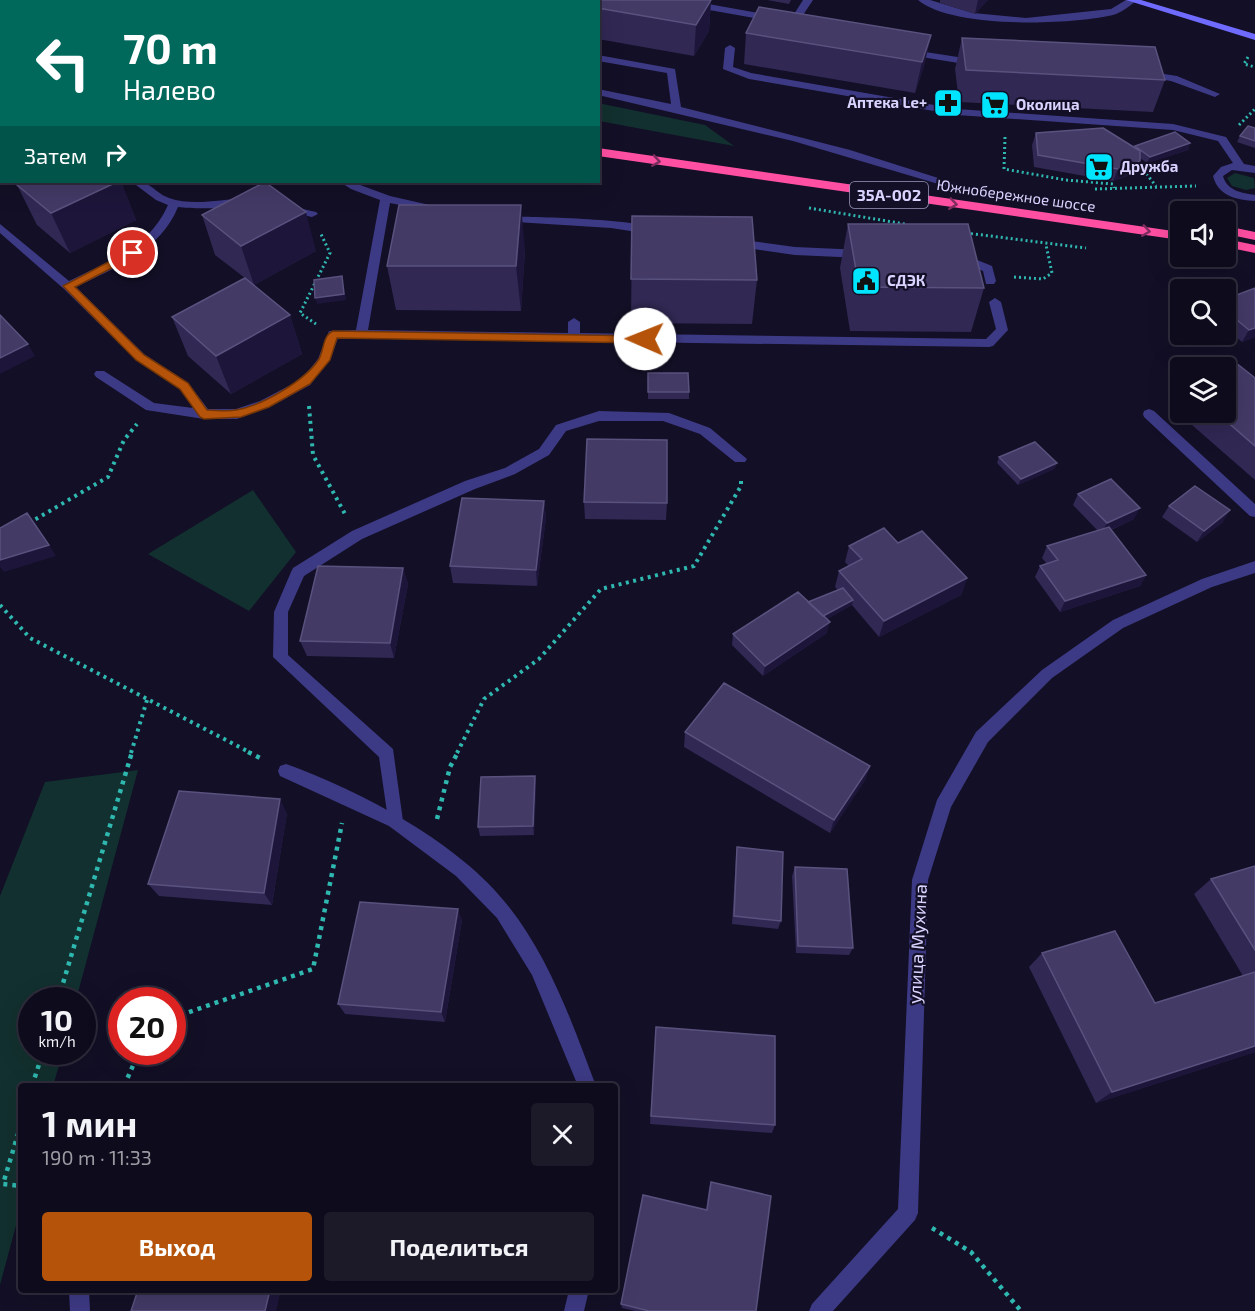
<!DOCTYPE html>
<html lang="ru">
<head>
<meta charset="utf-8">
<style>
	body { margin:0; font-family:"Exo 2",sans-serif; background:#1c1929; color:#f1f3f6; height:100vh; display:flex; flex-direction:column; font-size:22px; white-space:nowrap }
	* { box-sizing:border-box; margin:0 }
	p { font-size:20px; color:#9b9ba3 }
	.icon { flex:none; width:33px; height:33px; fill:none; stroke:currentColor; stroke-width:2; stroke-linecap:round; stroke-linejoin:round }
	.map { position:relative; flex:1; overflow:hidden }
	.drawer { position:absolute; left:18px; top:1083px; width:600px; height:210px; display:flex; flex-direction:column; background:#0e0b1c; border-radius:6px; box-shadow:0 6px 24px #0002,0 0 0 2px #2e2b3b }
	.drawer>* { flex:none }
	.top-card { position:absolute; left:0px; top:0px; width:600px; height:183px; box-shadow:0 6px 24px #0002,0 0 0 2px #2e2b3b; background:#00695c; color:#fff; overflow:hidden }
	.tools { position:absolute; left:1170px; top:201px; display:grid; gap:12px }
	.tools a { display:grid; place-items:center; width:66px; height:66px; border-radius:6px; background:#0e0b1c; box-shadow:0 6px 24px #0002,0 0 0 2px #2e2b3b; font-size:30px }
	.speed { position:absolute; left:18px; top:987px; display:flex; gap:12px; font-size:30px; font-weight:700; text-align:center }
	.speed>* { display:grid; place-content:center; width:78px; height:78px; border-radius:50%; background:#0e0b1c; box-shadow:0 6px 24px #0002,0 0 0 2px #2e2b3b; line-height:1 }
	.speed small { font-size:15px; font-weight:400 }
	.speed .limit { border:9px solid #d22; background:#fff; color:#111 }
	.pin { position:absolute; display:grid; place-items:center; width:51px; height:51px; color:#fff; margin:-26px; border:3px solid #fff; border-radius:50%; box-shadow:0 2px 6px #0007 }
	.me { position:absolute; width:66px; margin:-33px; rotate:271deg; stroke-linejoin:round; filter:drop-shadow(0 0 4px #0008) }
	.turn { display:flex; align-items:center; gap:21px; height:126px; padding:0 24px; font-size:27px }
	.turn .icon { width:78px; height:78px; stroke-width:2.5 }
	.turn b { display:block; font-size:42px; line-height:51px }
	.then { display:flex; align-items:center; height:57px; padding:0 24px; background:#0003; gap:12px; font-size:22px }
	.round { display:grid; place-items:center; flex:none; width:63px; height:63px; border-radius:6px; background:#1c1929 }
	.headline { display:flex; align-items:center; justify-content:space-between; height:102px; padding:0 24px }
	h1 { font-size:36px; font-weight:700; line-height:45px }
	.primary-button { display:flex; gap:12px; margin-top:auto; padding:12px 24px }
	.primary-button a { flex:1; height:69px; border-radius:6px; background:#b45309; color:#fff; font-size:24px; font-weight:700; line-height:69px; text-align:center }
	.primary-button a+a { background:#1c1929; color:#f1f3f6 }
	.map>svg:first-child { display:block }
	.green { fill:#12302f }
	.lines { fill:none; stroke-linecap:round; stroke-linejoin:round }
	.path-far2 { stroke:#2fb8b0; stroke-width:3; stroke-dasharray:2 3; stroke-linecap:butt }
	.path-far1 { stroke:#2fb8b0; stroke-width:4; stroke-dasharray:3 4.5; stroke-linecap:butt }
	.path { stroke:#2fb8b0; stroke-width:4.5; stroke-dasharray:4 5; stroke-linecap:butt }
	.lane { fill:#3d3a85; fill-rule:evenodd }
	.street { fill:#3d3a85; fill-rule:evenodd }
	.secondary { fill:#6f6bff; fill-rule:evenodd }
	.highway { fill:#ff4fa3; fill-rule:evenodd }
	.wall { fill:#312854 }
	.shaded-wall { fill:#1d163a }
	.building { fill:#433a66; stroke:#5a527e; stroke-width:1.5 }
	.oneway { stroke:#7d2c5e }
	.route { fill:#b45309; stroke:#753606; stroke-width:1.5 }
	.labels { text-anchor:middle; stroke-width:4.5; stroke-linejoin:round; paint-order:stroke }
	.far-poi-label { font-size:15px; font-weight:bold; fill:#d9d4ff; stroke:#130f26; text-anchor:start }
	.far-street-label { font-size:15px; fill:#d9d4ff; stroke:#130f26 }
	.shield { fill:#130f26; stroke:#9e99be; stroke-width:1.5 }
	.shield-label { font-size:16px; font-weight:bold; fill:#d9d4ff }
	.street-label { font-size:18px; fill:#d9d4ff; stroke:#130f26 }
</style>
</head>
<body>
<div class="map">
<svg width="1255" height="1311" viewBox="0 0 1255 1311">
	<rect width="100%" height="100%" fill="#130f26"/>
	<path class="green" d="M598 103 705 125 734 146 599 121Z
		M1235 173 1254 178 1255 188 1246 190 1232 186 1227 178Z
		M253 490 296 552 249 611 148 554Z
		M138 770 76 1000H32V1052H63L53 1086H21V1207L0 1285V896L45 782Z"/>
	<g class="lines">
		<path class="path-far2" d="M1248 57 1244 64 1255 67
			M1239 125 1255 109
			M1005 137 1004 169 1066 180 1113 184 1114 188
			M1137 162 1156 186
			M1095 189 1196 186
			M809 208 905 224
			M966 233 1086 248
			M1014 277 1043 279 1052 273 1046 245
			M316 324 300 313 330 253 320 232"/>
		<path class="path-far1" d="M309 406 313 455 345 514
			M29 523 108 477 124 440 137 424
			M0 605 30 638 251 753
			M131 753 147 700
			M457 753 484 699 539 659 601 589 694 566 741 486V481"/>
		<path class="path" d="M248 752 264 760
			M437 819 450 767 458 752
			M58 1000 132 752
			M172 1018 313 969 342 823
			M32 1086 43 1052
			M124 1086 139 1052
			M21 1124 3 1184 21 1186
			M932 1228 971 1252 1021 1311"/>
		<path class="lane" d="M218 0H229L230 2H219Z
			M665 0H686L791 19 803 0H813L797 24 794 25 670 3Z
			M918 0H930L973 13 1026 18 1111 9 1126 0H1137C1131 5 1121 13 1113 15 1071 25 952 29 918 0Z
			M730 45 735 48 733 67 751 73 957 109 1173 124 1226 137 1244 164 1255 166V173L1232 170 1223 176C1227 191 1242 193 1255 195V201C1237 200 1218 196 1213 176L1221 167 1233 163 1218 141 1173 130 957 115 749 79 723 69 725 48Z
			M906 49 977 60 982 63 977 66 903 54V50Z
			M598 55 675 69 681 107 850 150 998 197 993 200 989 199 793 141 598 95V89L671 104 667 73 598 61Z
			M1145 71 1177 76 1220 94 1215 97 1171 81 1142 76 1140 74Z
			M0 112H2V118H0Z
			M0 164H2V170H0Z
			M132 182C151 180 153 192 169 198 192 206 220 200 244 198L250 201C238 210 194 209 178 207 160 251 116 267 76 287L144 354 188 383 208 409H236L260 401 302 379 318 359 329 331 356 330 380 200 351 189 340 182H352L390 196 434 206 436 208 430 211 390 203 368 330 568 333V322L574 318 580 322V333L986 339 996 329 989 302 995 298 1001 302 1008 330 993 346 989 347 338 338 330 360 310 385 270 407 237 419H204L146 410 96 377 94 374 96 371H104L154 403 193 408 180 389 136 360 64 289 0 233V224L69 281C107 262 150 247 168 205L156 200Z
			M289 206 316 212 318 214 312 217 285 211V207Z
			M504 216C529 217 642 218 656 230L650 234 611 228 500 221V217Z
			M736 239 795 247 862 250 868 254 862 258 795 255 732 246V240Z
			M960 253 992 266 996 281 994 284H986L983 271 956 260V254Z
			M1149 409 1154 411 1255 504V517L1250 516 1144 417 1143 414 1144 411Z
			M599 411 669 413 710 428 747 459 745 462H735L700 434 663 421H599L566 431 549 455 515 474 475 489 362 539 304 576 288 612V655L393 749 403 821 401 826 395 828 389 826 379 757 273 657 274 612 291 572 293 568 352 531 465 481 505 468 539 449 556 425Z
			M69 1290H89L90 1311H70Z"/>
		<path class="street" d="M1255 561V573L1212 587 1123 628 1052 678 988 742 951 807 928 880 918 1213 915 1220 833 1311H809L812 1304 898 1209 912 880 937 800 976 732 1042 670 1113 620 1202 579Z
			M286 764C361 791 460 843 509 907 550 959 573 1025 596 1086H578L532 975 497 918 456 876 389 826 280 776 278 771 280 766Z
			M569 1290H589L584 1311H564Z"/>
		<path class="secondary" d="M1126 0H1141L1255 34V40Z
			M0 25 2 26V32L0 31Z"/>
		<path class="highway" d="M0 0H11L12 2 2 3Z
			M0 12H2V19H0Z
			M598 148 1180 232V240L598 156Z
			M1226 226 1255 232V240L1226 234Z
			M1226 239 1255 245V253L1226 247Z"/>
	</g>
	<path class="wall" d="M107 0H183V1L108 2Z
		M533 0H711L709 31 694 56 598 39V2H533Z
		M767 0H791L789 4Z
		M940 0H988L975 14 940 3Z
		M746 33 931 35 924 66 915 93 744 64Z
		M962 38 1165 80 1153 112 959 102 955 69Z
		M1255 128V148L1237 142 1240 136Z
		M1036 133 1134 148 1135 146 1190 143 1188 150 1147 163 1140 158V161L1135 173 1113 181 1034 167 1032 145Z
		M26 182H121L136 220 70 253 37 225 17 185Z
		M202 215 316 251 254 285 290 315 302 354 231 394 188 356 172 317 245 278 215 255Z
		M632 216 757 280 752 324 631 323Z
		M848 224 984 288 971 332 850 331 840 268Z
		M525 250 521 311 396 310 387 266Z
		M1226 299 1255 337 1242 342 1226 328Z
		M648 373 689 392V399H648Z
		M1255 378V480L1168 404 1180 381V412H1226Z
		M999 457 1057 463 1054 469 1018 485 997 463Z
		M1078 494 1134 519 1111 530 1146 575 1140 586 1060 612 1035 577 1040 566 1047 564 1042 558 1047 546 1098 531 1073 505Z
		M544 501 546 518 537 586 453 583 450 566Z
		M584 502 667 503 666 520 585 519Z
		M1169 506 1223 522 1197 542 1162 517Z
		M898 543 967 578 961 595 879 637 852 605 827 619V633L763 676 732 645 733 634 838 590 835 587 839 571 849 566 845 562 849 546Z
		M403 568 408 584 394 658 307 656 300 641Z
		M685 732 870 766 865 780 830 833 684 747Z
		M535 776 536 786 534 835 480 836 478 827Z
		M287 813 272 905 159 896 148 884Z
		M737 847 781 921 778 929 732 924 736 856Z
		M1255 866V1052L1096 1103 1029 967 1042 953 1155 1003 1243 976 1194 894 1211 879Z
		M795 867 853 948 849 955 796 953 792 876Z
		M462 920 445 1022 345 1014 338 1004Z
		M656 1027 775 1125 772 1133 650 1124Z
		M711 1182 756 1311H635L622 1308 621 1304 706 1210 709 1188Z"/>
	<path class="shaded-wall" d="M154 0H183V1L151 2Z
		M711 0 709 31 694 56 696 25Z
		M978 0H988L975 14Z
		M931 35 924 66 915 93 922 62Z
		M1190 143 1188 150 1147 163 1150 157Z
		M1140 161 1135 173 1113 181 1118 169Z
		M117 182H121L136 220 70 253 51 213Z
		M521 205 525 250 521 311 516 266Z
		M306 212 316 251 254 285 241 246Z
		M342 276 346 300 317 304 315 298Z
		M290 315 302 354 231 394 216 356Z
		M1255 328V337L1242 342 1249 330Z
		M28 344 35 356 0 374V358Z
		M1057 463 1054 469 1018 485 1021 479Z
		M544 501 546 518 537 586 536 570Z
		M1140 508 1134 519 1101 534 1107 523Z
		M1230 510 1223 522 1197 542 1204 531Z
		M49 545 56 556 4 572 0 567V560Z
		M403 568 408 584 394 658 390 643Z
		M1146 575 1140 586 1060 612 1065 601Z
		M967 578 961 595 879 637 884 621Z
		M853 600 852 605 818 624 819 619Z
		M830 622 827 633 763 676 765 666Z
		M870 766 865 780 830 833 834 820Z
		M535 776 536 786 534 835 533 826Z
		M280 799 287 813 272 905 264 893Z
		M458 909 462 920 445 1022 441 1012Z
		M1255 1046V1052L1096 1103 1112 1092Z
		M270 1290H281L276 1311H265Z"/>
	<path class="building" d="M121 0H154L151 2H123Z
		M554 0H711L696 25 598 8V2H563Z
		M759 7 931 35 922 62 746 33Z
		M962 38 1155 47 1165 80 966 70Z
		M1248 126 1255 128V141L1240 136Z
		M1103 128 1140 151V161L1118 169 1038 155 1036 133Z
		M1175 132 1190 143 1150 157 1135 146Z
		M26 182H117L51 213 17 185Z
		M265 182 306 212 241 246 202 215Z
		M399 205H521L516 266H387Z
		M632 216 752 217 757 280 631 279Z
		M848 224H968L984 288 859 287Z
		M342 276 344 294 315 298 314 280Z
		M245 278 290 315 216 356 172 317Z
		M1255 288V328L1249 330 1226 311V299Z
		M0 315 28 344 0 358Z
		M1231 359 1255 378V446L1216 412H1226V368H1211Z
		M648 373H688L689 392H648Z
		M587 439 667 440V503L584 502Z
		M1035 442 1057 463 1021 479 999 457Z
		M1111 479 1140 508 1107 523 1078 494Z
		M1195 486 1230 510 1204 531 1169 506Z
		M462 498 544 501 536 570 450 566Z
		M27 513 49 545 0 560V528Z
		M1109 527 1146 575 1065 601 1040 566 1058 560 1047 546Z
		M884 528 898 543 922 531 967 578 884 621 839 571 862 559 849 546Z
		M318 566 403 568 390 643 300 641Z
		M843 588 853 600 823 616 808 602Z
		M798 592 830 622 765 666 733 634Z
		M724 683 870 766 834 820 685 732Z
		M535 776 533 826 478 827 481 777Z
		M179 791 280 799 264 893 148 884Z
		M737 847 783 852 781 921 734 916Z
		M1255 866V950L1211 879Z
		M795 867 847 869 853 948 798 946Z
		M360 902 458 909 441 1012 338 1004Z
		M1115 931 1155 1003 1255 972V1046L1112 1092 1042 953Z
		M656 1027 775 1036V1125L651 1116Z
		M711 1182 771 1196 756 1311H649L621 1304 643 1195 707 1210Z
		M138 1290H270L265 1311H131Z"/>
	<defs><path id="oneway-chevron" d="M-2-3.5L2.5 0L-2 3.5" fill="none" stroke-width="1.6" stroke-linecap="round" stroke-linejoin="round" transform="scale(1.5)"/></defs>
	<g class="oneway">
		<use href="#oneway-chevron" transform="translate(656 161) rotate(9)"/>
		<use href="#oneway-chevron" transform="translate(953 204) rotate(8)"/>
		<use href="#oneway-chevron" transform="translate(1146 231) rotate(8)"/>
	</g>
	<path class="route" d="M133 249 138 253 137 255 75 287 144 355 188 383 207 410C216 410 227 412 236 410 261 406 305 381 319 359 324 350 323 335 333 331L645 336 650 339 645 343 337 338 330 360 310 384 269 407 241 417 204 419 200 417 180 389 136 360 63 286Z"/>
	<defs>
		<g id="pharmacy-square" transform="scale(1.5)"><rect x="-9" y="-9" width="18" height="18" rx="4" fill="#00e5ff" stroke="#130f26"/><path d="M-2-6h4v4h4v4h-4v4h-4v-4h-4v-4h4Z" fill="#111"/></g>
		<g id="supermarket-square" transform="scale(1.5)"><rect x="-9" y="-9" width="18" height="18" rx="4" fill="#00e5ff" stroke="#130f26"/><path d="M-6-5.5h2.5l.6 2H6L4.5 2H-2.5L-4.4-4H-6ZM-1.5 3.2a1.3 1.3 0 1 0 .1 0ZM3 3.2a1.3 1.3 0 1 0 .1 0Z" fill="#111"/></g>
		<g id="civic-square" transform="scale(1.5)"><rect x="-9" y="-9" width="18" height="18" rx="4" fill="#00e5ff" stroke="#130f26"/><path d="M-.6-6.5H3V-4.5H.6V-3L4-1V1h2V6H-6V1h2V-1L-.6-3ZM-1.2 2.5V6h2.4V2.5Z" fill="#111"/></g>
	</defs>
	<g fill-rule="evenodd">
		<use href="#pharmacy-square" x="948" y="103"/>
		<use href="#supermarket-square" x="995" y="105"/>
		<use href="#supermarket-square" x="1099" y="167"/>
		<use href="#civic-square" x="866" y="281"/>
	</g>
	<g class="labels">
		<g class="far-poi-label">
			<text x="927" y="108" text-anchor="end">Аптека Le+</text>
			<text x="1016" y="110">Околица</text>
			<text x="1120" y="172">Дружба</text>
			<text x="887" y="286">СДЭК</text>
		</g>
		<g class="far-street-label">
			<text transform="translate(1016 196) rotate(8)" y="5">Южнобережное шоссе</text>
		</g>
		<rect class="shield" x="850" y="182" width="78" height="26" rx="4.5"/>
		<g class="shield-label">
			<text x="889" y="201">35А-002</text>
		</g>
		<g class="street-label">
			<text transform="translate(918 944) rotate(-87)" y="6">улица Мухина</text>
		</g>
	</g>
</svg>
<div class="tools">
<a><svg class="icon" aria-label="sound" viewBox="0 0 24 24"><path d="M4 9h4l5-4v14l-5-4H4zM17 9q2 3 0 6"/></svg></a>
<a><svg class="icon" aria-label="search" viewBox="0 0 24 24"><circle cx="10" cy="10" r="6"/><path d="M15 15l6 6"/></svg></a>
<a><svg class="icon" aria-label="layers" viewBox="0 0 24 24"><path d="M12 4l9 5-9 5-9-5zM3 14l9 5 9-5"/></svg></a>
</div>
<div class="speed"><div>10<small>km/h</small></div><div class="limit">20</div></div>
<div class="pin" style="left:133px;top:253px;background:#d93025"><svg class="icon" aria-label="arrive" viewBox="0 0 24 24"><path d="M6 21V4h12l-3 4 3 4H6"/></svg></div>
<svg class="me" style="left:645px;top:339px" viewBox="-20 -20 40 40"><circle r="19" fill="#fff"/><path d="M0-13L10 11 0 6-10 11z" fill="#b45309"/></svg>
<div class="top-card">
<div class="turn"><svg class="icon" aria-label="left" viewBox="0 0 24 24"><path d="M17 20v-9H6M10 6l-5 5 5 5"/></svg><div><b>70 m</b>Налево</div></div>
<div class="then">Затем<svg class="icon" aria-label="right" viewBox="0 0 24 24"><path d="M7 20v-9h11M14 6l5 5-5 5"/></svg></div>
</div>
<section class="drawer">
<div class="headline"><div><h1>1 мин</h1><p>190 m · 11:33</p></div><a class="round"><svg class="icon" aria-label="close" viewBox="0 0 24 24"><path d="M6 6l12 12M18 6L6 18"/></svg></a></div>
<div class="primary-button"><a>Выход</a><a>Поделиться</a></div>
</section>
</div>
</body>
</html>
